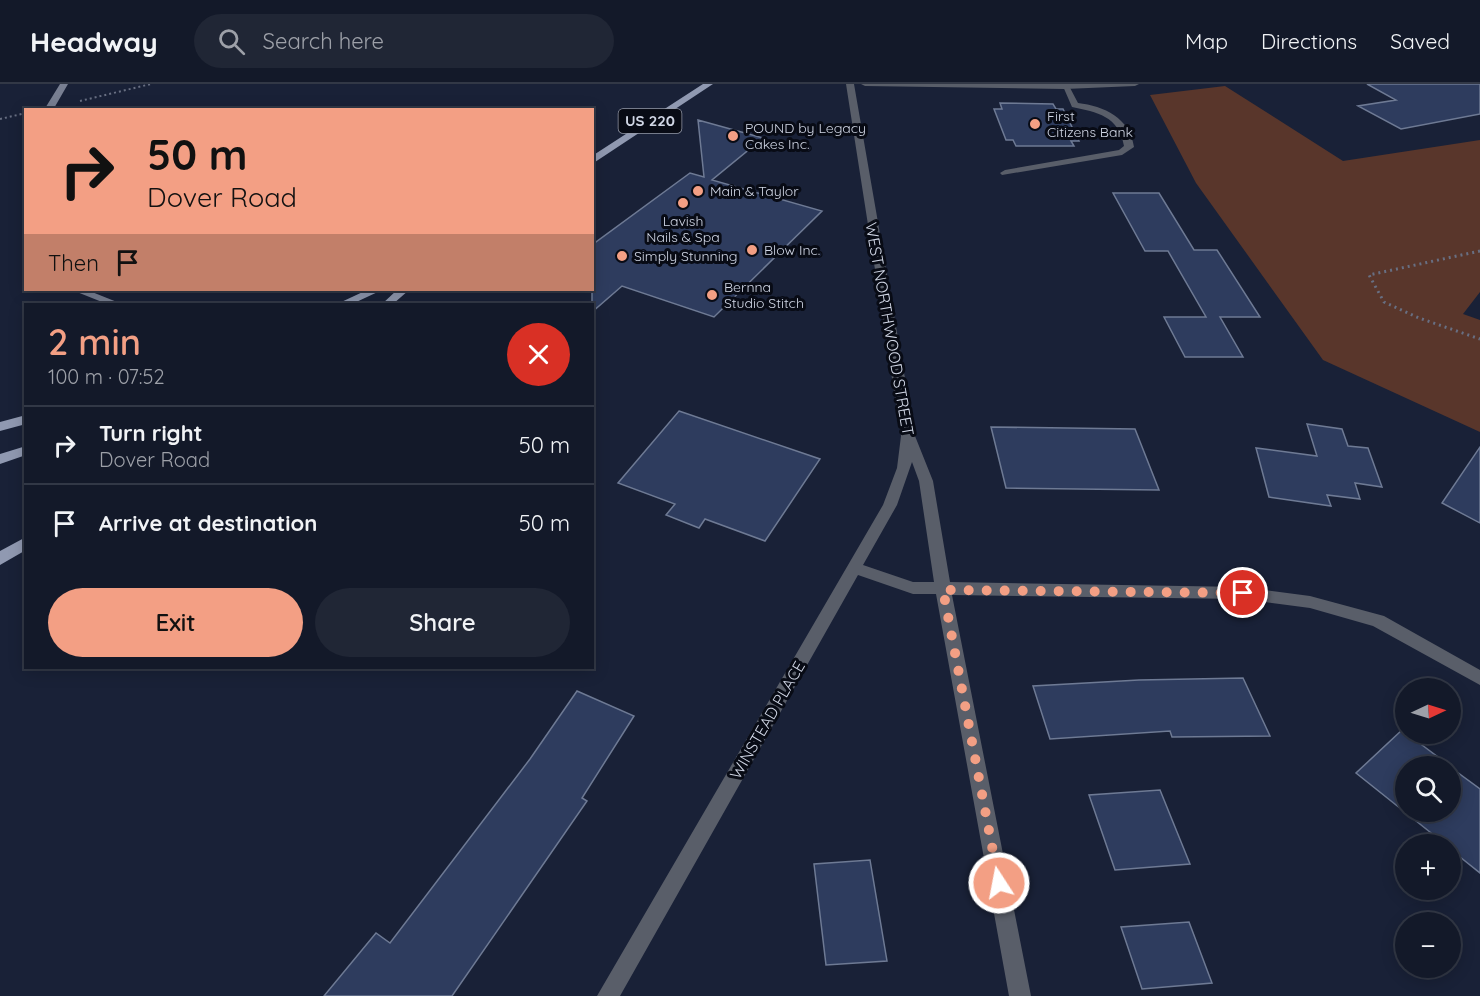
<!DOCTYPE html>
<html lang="en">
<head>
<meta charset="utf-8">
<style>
	body { margin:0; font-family:Quicksand,sans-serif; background:#202635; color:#f1f3f6; height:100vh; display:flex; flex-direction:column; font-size:22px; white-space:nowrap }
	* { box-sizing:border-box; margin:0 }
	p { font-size:20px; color:#9da0a8 }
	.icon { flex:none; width:33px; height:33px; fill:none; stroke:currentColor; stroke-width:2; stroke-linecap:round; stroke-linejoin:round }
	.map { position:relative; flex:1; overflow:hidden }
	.drawer { position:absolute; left:24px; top:219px; width:570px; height:366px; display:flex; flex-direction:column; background:#131929; border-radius:0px; box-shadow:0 3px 15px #0003,0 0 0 2px #323846 }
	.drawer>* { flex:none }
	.hud { position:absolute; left:24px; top:24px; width:570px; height:183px; border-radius:0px; box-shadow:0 3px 15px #0003,0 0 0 2px #323846; background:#f39f84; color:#111; overflow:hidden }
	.needle { width:39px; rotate:86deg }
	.controls { position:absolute; left:1395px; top:594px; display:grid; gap:12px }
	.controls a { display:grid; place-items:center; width:66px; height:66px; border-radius:50%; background:#131929; box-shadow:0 3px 15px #0003,0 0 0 2px #323846; font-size:30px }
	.pin { position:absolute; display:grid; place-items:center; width:51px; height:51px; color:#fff; margin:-26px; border:3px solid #fff; border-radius:50%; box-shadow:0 2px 6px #0007 }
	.me { position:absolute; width:66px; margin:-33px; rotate:349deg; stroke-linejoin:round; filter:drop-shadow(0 0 4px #0008) }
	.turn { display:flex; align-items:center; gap:21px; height:126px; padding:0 24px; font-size:27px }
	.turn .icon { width:78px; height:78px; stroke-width:2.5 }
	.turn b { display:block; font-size:42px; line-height:51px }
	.then { display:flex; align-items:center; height:57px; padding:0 24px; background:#0003; gap:12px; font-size:22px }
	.round { display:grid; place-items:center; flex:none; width:63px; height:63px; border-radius:32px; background:#202635 }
	.summary { display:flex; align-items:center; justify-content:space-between; height:102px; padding:0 24px }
	h1 { font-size:36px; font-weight:600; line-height:45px; color:#f39f84 }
	.button { display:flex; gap:12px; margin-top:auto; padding:12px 24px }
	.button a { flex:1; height:69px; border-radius:36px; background:#f39f84; color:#111; font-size:24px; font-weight:600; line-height:69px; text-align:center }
	.button a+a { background:#202635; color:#f1f3f6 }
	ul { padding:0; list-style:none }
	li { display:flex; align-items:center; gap:18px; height:78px; padding:0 24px; border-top:2px solid #323846 }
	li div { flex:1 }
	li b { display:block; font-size:22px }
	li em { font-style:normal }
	header { display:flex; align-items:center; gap:36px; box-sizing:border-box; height:84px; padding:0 30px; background:#131929; border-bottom:2px solid #323846 }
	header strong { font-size:28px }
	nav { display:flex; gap:33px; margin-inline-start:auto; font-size:21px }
	.search { width:420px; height:54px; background:#202635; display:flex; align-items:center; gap:15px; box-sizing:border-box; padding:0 21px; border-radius:33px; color:#9da0a8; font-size:22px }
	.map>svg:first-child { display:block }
	.green { fill:#59362b }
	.building { fill:#2e3c5e; stroke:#6e7a94; stroke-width:1.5 }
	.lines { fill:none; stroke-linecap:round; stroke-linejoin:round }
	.path-far1 { stroke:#686f82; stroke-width:2; stroke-dasharray:2 3; stroke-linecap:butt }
	.path { stroke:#686f82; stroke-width:3; stroke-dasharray:2 4; stroke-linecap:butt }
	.lane { fill:#595e69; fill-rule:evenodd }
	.street { fill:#595e69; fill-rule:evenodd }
	.secondary { fill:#787f92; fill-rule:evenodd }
	.primary { fill:#9099b1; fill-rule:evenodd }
	.route { stroke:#f39f84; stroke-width:10; stroke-dasharray:0 18 }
	.poi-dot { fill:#f39f84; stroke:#080b15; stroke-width:2 }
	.labels { text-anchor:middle; stroke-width:6; stroke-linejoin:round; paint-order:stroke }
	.far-poi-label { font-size:14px; fill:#d0d6e5; stroke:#080b15; text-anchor:start }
	.shield { fill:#080b15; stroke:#9499a7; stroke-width:1.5 }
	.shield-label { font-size:15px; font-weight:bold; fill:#d0d6e5 }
	.street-label { font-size:16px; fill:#d0d6e5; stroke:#080b15 }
</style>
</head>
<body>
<header>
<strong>Headway</strong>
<div class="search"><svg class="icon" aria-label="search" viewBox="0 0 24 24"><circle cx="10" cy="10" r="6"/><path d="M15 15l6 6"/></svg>Search here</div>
<nav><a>Map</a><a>Directions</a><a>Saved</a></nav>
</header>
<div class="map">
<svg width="1480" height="912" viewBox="0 0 1480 912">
	<rect width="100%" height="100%" fill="#192137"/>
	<path class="green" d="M1225 2 1343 77 1480 56V208L1463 230 1480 236V348L1323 276 1196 99 1150 11Z"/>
	<path class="building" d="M1367 0H1480V30L1401 45 1358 22 1396 16Z
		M1000 19 1053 20 1056 25H1063L1079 57H1071L1074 62H1016L1013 56H1006L994 25H1002Z
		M698 36 763 54 712 96 822 127 714 233 622 202 592 228V161L690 89 704 93Z
		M1113 109H1159L1194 166H1217L1260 233H1220L1243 273H1185L1164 233H1206L1168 167H1145Z
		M679 327 820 375 765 457 705 435 699 444 666 431 675 420 618 399Z
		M1307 340 1342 345 1348 362 1368 364 1382 403 1355 399 1360 415 1327 411 1331 422 1269 413 1256 364 1317 372Z
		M991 343 1135 345 1159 406 1006 404Z
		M1480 363V439L1442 419Z
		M1243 594 1270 652 1172 653 1170 647 1050 655 1033 602 1139 596Z
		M577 607 634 632 582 714 587 717 452 912H324L376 849 390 859 530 675Z
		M1402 646 1450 682H1406V728H1450V683L1480 705V789L1450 765V760H1445L1356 689Z
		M1160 706 1190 780 1115 786 1089 711Z
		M870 776 887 877 826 881 814 780Z
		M1189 838 1212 899 1142 905 1121 843Z"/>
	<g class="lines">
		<path class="path-far1" d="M80 17 151 0
			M0 35 26 29"/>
		<path class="path" d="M1480 167 1369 191 1384 218 1419 234 1480 255"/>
		<path class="lane" d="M1062 0H1068L1078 19C1104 22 1130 34 1134 63L1122 71 1002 91 1000 89 1005 86 1119 66 1124 62C1119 32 1097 28 1072 23Z"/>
		<path class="street" d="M846 0H854L915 352 933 397 950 498 1243 503 1310 512 1384 532 1480 586V601L1373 542 1310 524 1243 515 952 511 1031 912H1009L936 510H913L858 491 620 912H597L883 421 897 384 901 352ZM912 378 919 397 934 498H913L863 481 897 421Z
			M861 0H1139L1135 2 1065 5 865 2Z"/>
		<path class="secondary" d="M60 0H68L53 26H44Z
			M72 206H87L122 220H107Z"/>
		<path class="primary" d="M703 0H713L592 80V72Z
			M367 206H382L352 220H337Z
			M397 206H409L393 220H382Z
			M26 331V340L0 347V338Z
			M26 362V371L0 380V370Z
			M26 453V466L0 481V467Z"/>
	</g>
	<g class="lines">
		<path class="route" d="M999 799 943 506 1243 509"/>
	</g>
	<g class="poi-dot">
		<circle cx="1035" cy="40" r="6"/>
		<circle cx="733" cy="52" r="6"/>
		<circle cx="698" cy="107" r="6"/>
		<circle cx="683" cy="119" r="6"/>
		<circle cx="752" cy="166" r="6"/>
		<circle cx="622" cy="172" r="6"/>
		<circle cx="712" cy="211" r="6"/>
	</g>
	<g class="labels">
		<g class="far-poi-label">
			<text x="1047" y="37">First<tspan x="1047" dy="16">Citizens Bank</tspan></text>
			<text x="745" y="49">POUND by Legacy<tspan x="745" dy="16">Cakes Inc.</tspan></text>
			<text x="710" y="112">Main &amp; Taylor</text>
			<text x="683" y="142" text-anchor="middle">Lavish<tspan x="683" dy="16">Nails &amp; Spa</tspan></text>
			<text x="764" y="171">Blow Inc.</text>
			<text x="634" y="177">Simply Stunning</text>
			<text x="724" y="208">Bernna<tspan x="724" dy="16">Studio Stitch</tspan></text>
		</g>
		<rect class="shield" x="618.5" y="25" width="63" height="24" rx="4.5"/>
		<g class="shield-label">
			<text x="650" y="42">US 220</text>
		</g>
		<g class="street-label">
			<text transform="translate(890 245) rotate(80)" y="6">WEST NORTHWOOD STREET</text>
			<text transform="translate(767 636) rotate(-60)" y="6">WINSTEAD PLACE</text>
		</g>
	</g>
</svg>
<div class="controls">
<a><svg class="needle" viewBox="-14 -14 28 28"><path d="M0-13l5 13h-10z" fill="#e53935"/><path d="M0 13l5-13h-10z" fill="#9da0a8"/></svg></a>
<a><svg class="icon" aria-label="search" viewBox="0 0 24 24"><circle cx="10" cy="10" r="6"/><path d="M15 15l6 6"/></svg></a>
<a>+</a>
<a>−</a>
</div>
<div class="pin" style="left:1243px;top:509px;background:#d93025"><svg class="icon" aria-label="arrive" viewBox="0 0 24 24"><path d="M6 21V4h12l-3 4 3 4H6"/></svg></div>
<svg class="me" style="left:999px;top:799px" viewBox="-20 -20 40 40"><circle r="17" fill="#f39f84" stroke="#fff" stroke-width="3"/><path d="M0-11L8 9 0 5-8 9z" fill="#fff"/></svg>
<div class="hud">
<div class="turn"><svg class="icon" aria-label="right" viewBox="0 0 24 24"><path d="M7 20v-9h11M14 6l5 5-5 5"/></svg><div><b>50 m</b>Dover Road</div></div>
<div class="then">Then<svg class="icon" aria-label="arrive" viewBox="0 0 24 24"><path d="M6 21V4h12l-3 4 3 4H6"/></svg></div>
</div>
<section class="drawer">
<div class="summary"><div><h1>2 min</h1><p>100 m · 07:52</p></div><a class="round" style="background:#d93025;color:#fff"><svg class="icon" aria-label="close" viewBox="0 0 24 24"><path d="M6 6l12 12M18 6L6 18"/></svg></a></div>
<ul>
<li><svg class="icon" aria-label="right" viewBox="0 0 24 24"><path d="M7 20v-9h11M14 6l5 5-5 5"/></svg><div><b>Turn right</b><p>Dover Road</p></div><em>50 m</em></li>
<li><svg class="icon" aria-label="arrive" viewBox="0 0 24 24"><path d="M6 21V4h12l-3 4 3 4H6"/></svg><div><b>Arrive at destination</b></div><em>50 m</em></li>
</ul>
<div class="button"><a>Exit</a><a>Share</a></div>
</section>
</div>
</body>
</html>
